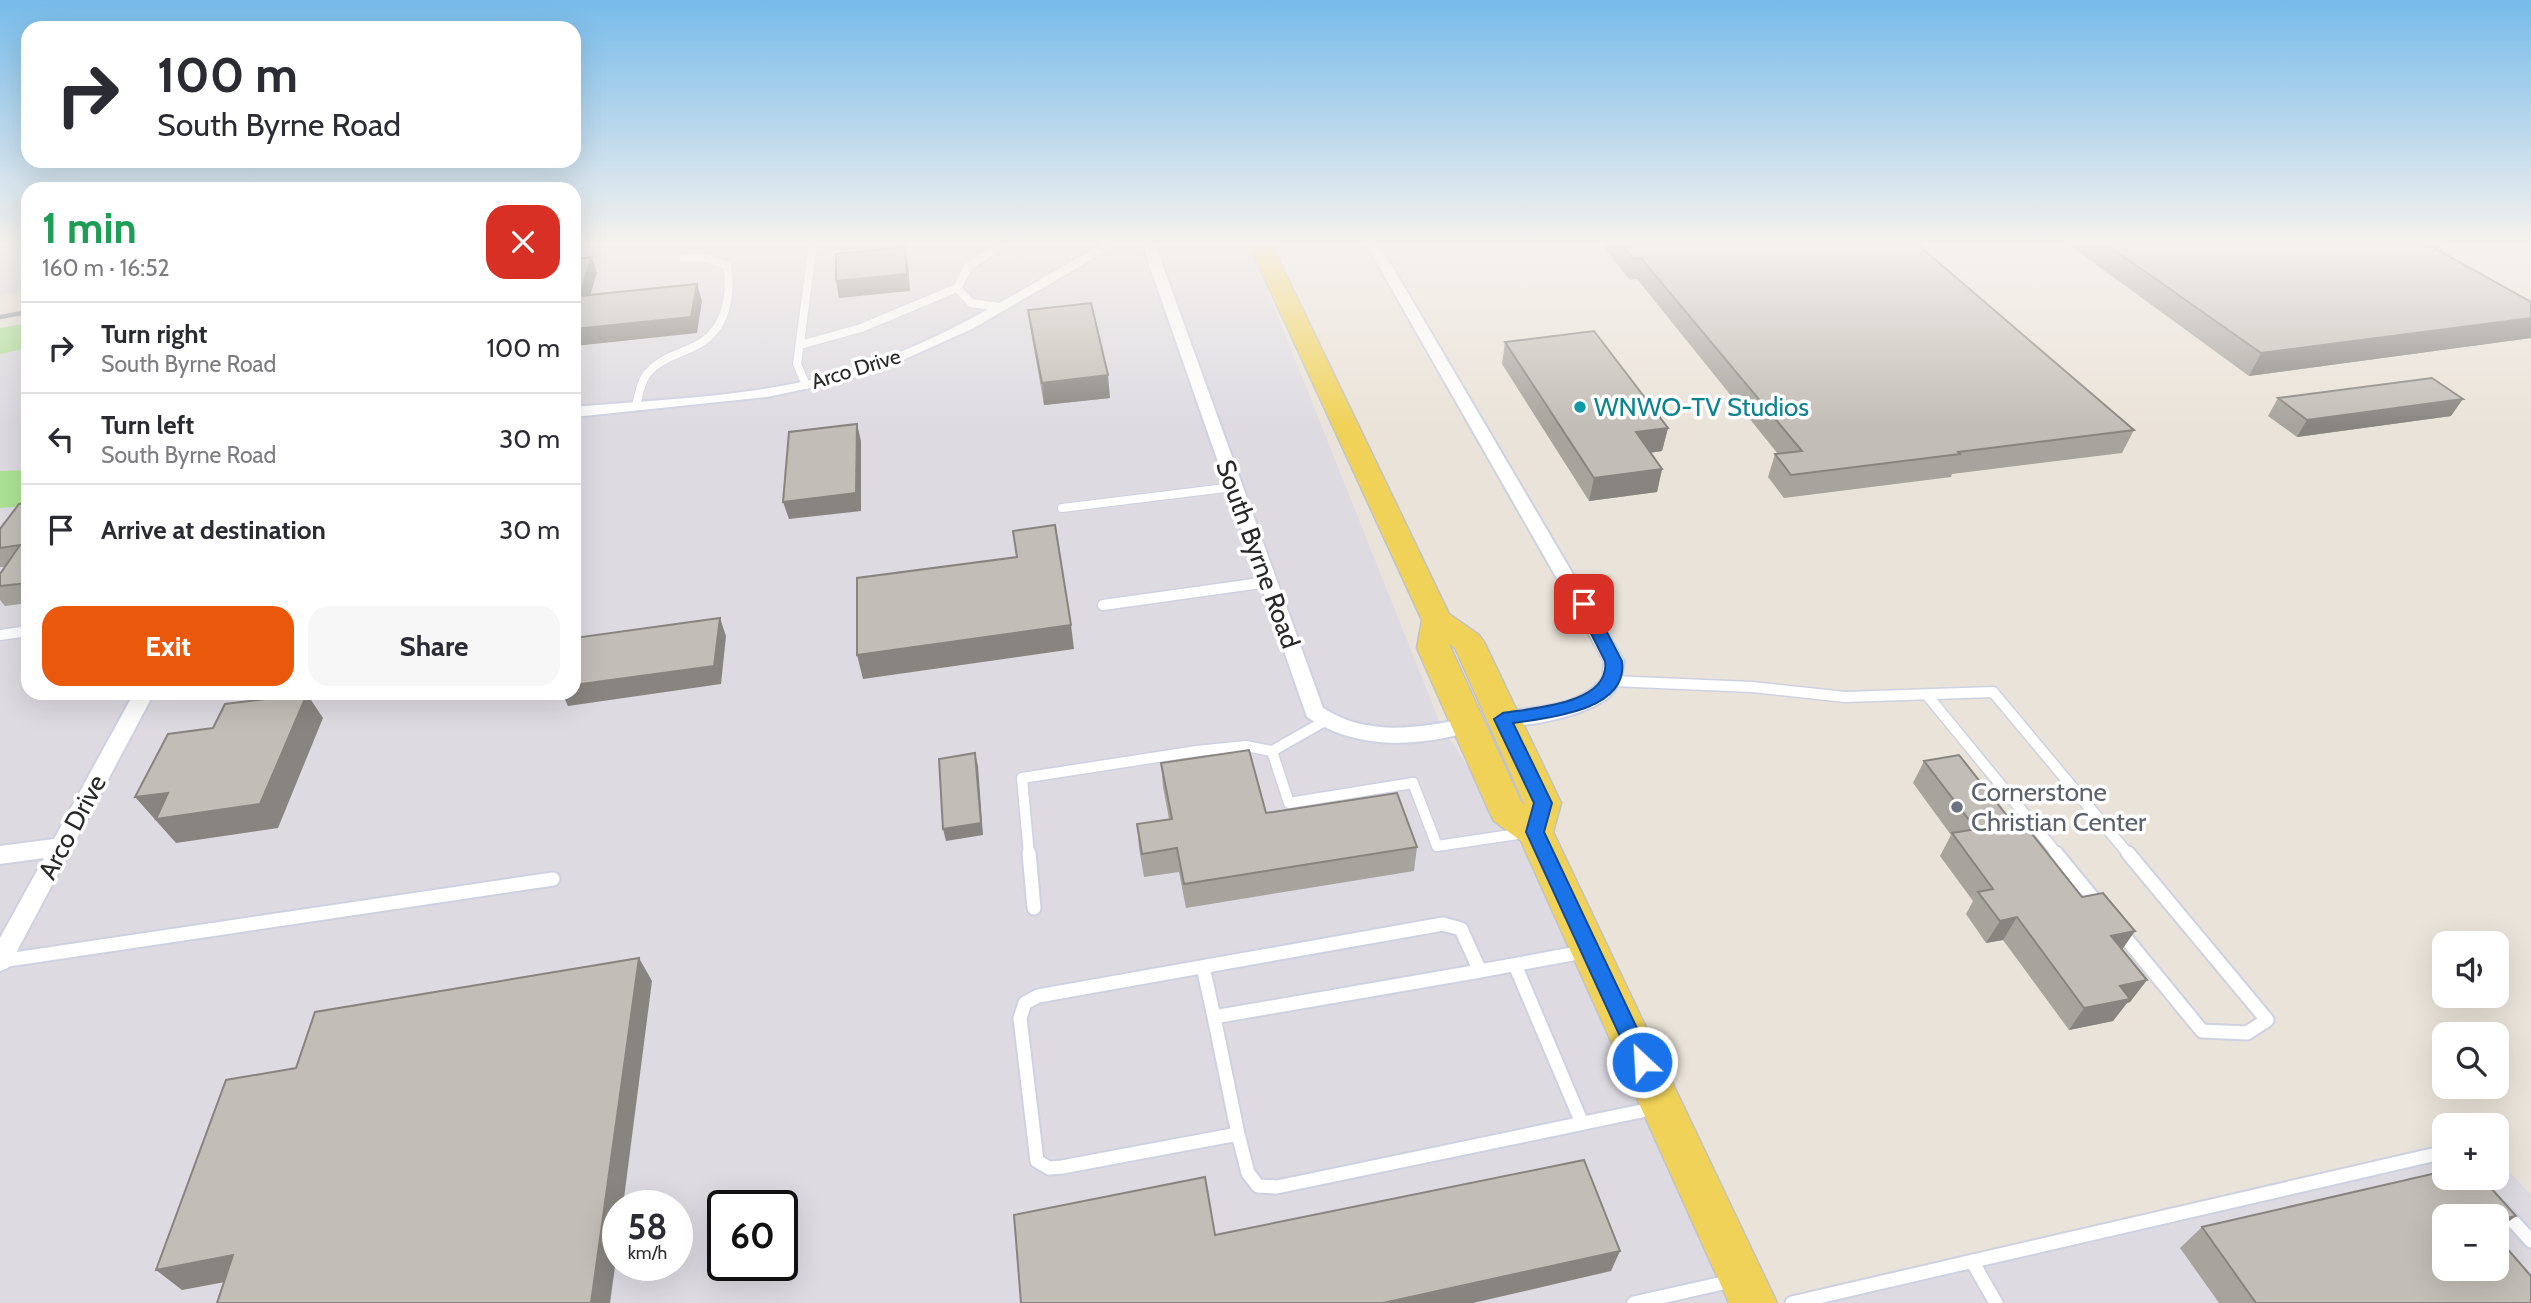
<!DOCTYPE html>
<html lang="en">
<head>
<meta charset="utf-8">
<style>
	body { margin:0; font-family:Cabin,sans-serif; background:#f7f7f7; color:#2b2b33; height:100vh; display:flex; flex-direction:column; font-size:26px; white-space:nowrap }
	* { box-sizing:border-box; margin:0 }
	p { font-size:23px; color:#7c7c81 }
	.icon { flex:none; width:38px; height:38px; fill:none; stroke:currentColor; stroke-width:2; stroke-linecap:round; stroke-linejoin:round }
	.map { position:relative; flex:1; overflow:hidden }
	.details { position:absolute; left:21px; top:182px; width:560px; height:518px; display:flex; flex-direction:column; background:#fff; border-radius:21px; box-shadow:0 7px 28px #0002 }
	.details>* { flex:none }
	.banner { position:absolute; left:21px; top:21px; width:560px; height:147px; border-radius:21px; box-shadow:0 7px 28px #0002; background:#fff; color:#2b2b33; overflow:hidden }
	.fabs { position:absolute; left:2432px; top:931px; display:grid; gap:14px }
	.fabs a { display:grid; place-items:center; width:77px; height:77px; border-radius:14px; background:#fff; box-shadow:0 7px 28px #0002; font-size:35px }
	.speed { position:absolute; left:602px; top:1190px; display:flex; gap:14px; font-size:35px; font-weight:700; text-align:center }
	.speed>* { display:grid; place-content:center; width:91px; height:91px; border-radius:50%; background:#fff; box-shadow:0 7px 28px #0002; line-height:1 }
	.speed small { font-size:18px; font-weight:400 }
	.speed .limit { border:4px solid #111; border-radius:10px; background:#fff; color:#111 }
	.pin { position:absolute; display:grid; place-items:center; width:60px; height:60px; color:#fff; margin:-30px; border-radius:14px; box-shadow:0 4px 10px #0006 }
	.me { position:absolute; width:77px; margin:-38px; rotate:335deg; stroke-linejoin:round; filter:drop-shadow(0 0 5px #0008) }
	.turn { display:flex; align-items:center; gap:24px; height:147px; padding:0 21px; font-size:32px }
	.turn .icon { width:91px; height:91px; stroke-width:2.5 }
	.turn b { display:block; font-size:49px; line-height:60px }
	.round { display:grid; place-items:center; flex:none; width:74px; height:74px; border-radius:21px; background:#f7f7f7 }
	.overview { display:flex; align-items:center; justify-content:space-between; height:119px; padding:0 21px }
	h1 { font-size:42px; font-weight:700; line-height:52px; color:#1e9e55 }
	.action { display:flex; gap:14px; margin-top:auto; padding:14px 21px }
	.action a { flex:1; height:80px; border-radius:21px; background:#ea580c; color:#fff; font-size:28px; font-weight:700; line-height:80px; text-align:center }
	.action a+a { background:#f7f7f7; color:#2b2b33 }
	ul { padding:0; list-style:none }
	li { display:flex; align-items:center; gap:21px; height:91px; padding:0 21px; border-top:2px solid #e1e1e2 }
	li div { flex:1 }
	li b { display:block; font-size:26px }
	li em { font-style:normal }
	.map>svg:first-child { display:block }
	.industrial { fill:#dddae2; fill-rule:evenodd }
	.green { fill:#ace295 }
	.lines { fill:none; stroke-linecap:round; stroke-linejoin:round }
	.service-far2-casing { stroke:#ced1e1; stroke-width:10 }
	.service-far1-casing { stroke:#ced1e1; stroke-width:13 }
	.service-casing { stroke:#ced1e1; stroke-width:17 }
	.minor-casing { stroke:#ced1e1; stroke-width:4 }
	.primary-casing { stroke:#c3c3c3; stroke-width:3 }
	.service-far2 { stroke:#fff; stroke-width:8 }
	.service-far1 { stroke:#fff; stroke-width:10 }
	.service { stroke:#fff; stroke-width:13 }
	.minor { fill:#fff; fill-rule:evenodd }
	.primary { fill:#f0d258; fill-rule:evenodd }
	.rail { stroke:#9c9eb2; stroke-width:4.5 }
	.wall { fill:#a7a39d }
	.shaded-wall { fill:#88847f }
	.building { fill:#c2bdb6; stroke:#88847f; stroke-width:2 }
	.route { fill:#1a73e8; stroke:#114b97; stroke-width:2 }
	.culture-dot { fill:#0f9aa8; stroke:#fff; stroke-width:2.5 }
	.worship-dot { fill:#6b7280; stroke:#fff; stroke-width:2.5 }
	.labels { text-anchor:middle; stroke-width:7; stroke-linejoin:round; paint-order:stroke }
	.far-street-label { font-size:21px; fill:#282828; stroke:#fff }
	.culture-label { font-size:26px; fill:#0d838f; stroke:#fff; text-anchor:start }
	.street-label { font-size:26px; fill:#282828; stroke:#fff }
	.worship-label { font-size:26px; fill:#5b616d; stroke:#fff; text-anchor:start }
</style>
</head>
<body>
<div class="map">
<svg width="2531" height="1303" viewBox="0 0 2531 1303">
	<rect width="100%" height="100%" fill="#eae3d9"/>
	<path class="industrial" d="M0 244H28V291L0 296Z
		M574 244H1249L1442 728 1591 950 1753 1303H0V333L28 328V693H574ZM618 1206H677V1265H618ZM723 1206H782V1265H723Z
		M2445 1152V1178H2497V1158L2531 1195V1303H1792ZM2445 1216H2497V1269H2445Z"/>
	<path class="green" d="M28 323V348L0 354V328Z
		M28 470V506L0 508V471Z"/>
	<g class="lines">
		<g class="service-far2-casing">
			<path id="service-far2" d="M957 288 969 266 1003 244
				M800 345 861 328 957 288 971 303 999 307
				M806 385 797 364 813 244
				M636 405C639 395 640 383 647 374 661 357 681 354 699 344 726 329 732 294 727 266L708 258H683
				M1062 508 1234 487"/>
		</g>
		<g class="service-far1-casing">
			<path id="service-far1" d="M1103 605 1268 582
				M0 635 28 631
				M1612 681 1752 687 1845 697 1993 692 2129 855
				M1927 695 2058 855
				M1325 721 1272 751 1289 803 1413 783 1437 846 1524 833
				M1029 855 1022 778 1197 751 1246 746 1272 751"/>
		</g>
		<g class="service-casing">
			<path id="service" d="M1029 853 1034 908
				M2056 853 2097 903
				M2120 931 2202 1031 2247 1033 2267 1020 2128 853
				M1583 952 1480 971 1461 929 1443 924 1038 996 1025 1003 1020 1018 1037 1161 1049 1168 1062 1167 1238 1134 1248 1173 1258 1186 1277 1187 1656 1108
				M1 961 553 879
				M1515 965 1582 1123
				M1203 967 1214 1017
				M1238 1134 1214 1017 1480 971
				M2502 1209 2531 1241
				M1972 1261 1996 1303
				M1634 1303 1732 1281
				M1792 1303 2445 1152"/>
		</g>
		<g class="minor-casing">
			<path id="minor" d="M1102 244H1118L974 328 885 368 843 381 767 397 574 417V407C662 399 753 397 839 373 934 347 1017 292 1102 244Z
				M1142 244H1155L1323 708C1368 737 1418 728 1469 718L1476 720 1479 725 1476 730C1419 747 1358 751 1307 717Z
				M1366 244H1379L1624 661C1622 674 1620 686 1610 696 1592 714 1520 731 1496 724L1493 719 1496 714 1503 712C1536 707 1582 707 1603 677L1604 661Z
				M134 693H154L8 968 0 971V938L44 858 0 864V846L54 839Z"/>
		</g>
		<g class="primary-casing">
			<path id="primary" d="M1249 244H1271L1449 614 1479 635 1484 642 1561 803 1553 832 1777 1303H1729L1521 841 1494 821 1489 811 1417 648 1422 620ZM1449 644 1455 648 1525 805 1521 802Z"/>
		</g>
		<use href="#service-far2" class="service-far2"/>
		<use href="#service-far1" class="service-far1"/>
		<use href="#service" class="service"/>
		<use href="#minor" class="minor"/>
		<use href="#primary" class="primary"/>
		<path class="rail" d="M0 317 28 312"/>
	</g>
	<path class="wall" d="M1601 244H1917L2134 430 2122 453 1952 474 1951 477 1784 498 1768 477 1775 454H1778L1637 279 1630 280Z
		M2068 244H2441L2437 250 2531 302V338L2249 376Z
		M1028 310 1110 398 1044 405 1031 332Z
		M1505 342 1668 428 1662 451 1650 453 1662 469 1657 492 1589 501 1502 364Z
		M2278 398 2451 416 2297 437 2268 416Z
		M28 503V603L5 606 0 600V574L5 567H0V529Z
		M1924 761 2012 822 2082 897 2135 931 2122 949 2147 980 2130 1002 2127 1003 2113 1021 2069 1030 2003 940 1986 943 1966 914 1973 901 1940 856 1951 835 1913 783Z
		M1161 763 1266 813 1417 847 1414 871 1186 908 1179 872 1144 877 1139 848 1137 824 1169 819 1163 787Z
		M2445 1171V1178H2482L2516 1216 2497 1230V1216H2445V1269H2497V1237L2531 1276V1303H2219L2180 1248 2202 1227Z"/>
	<path class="shaded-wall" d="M2422 244H2441L2431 260Z
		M905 247 908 263 910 291 839 298 836 281Z
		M592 257 597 273 585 312 579 296Z
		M697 284 702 301 697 333 575 346 574 348V329Z
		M2531 318V338L2249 376 2261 353Z
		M1108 375 1110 398 1044 405 1042 383Z
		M2463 399 2451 416 2297 437 2307 420Z
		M857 424 861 441V511L789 519 783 502Z
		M1668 428 1662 451 1631 455 1636 432Z
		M1662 469 1657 492 1589 501 1594 478Z
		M720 618 726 636 721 684 568 706 562 693H574V685Z
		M1071 625 1074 649 863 679 857 655Z
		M307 694 323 718 278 828 176 843 135 797 168 793Z
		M975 753 978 766 983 835 946 841 943 829Z
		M2017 917 2003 940 1986 943 2000 921Z
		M2135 931 2119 954 2111 936Z
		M639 958 652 981 623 1206H618V1245L610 1303H591Z
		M2147 980 2130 1002 2127 1003 2113 1021 2069 1030 2084 1008 2120 986Z
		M2516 1216 2497 1230V1220Z
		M1620 1251 1611 1271 1473 1303H1383Z
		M233 1255 257 1276 182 1290 156 1270Z"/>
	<path class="building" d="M1621 244H1917L2134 430 1958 452 1960 454 1791 475 1775 454 1802 451 1641 258 1634 259Z
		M2106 244H2427L2531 302V318L2261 353Z
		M905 247 907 274 836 281V254Z
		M592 257 579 296 697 284 691 317 574 329V259Z
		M1091 303 1108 375 1042 383 1028 310Z
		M1594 331 1668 428 1636 432 1662 469 1594 478 1505 342Z
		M2432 378 2463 399 2307 420 2278 398Z
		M857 424 856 493 783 502 789 432Z
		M28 503V583L0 586V574L20 545 0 548V529L19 504Z
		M1055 525 1071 625 857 655V578L1017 557 1013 531Z
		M720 618 714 666 574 685V638Z
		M307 694 260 804 156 819 168 793 135 797 168 734 213 728 225 704Z
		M1249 750 1266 813 1397 793 1417 847 1184 884 1177 848 1142 854 1137 824 1172 819 1161 763Z
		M975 753 981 823 943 829 939 759Z
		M1959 755 2012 822 2021 820 2082 897 2103 893 2135 931 2111 936 2147 980 2120 986 2130 999 2084 1008 2017 917 2000 921 1978 892 1993 889 1952 833 1976 829 1924 761Z
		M639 958 591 1303H217L233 1255 156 1270 226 1080 296 1068 315 1012Z
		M1584 1160 1620 1251 1383 1303H1021L1014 1215 1205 1177 1215 1235Z
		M2445 1171V1178H2482L2516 1216 2497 1220V1216H2445V1269H2497V1237L2531 1276V1303H2256L2202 1227Z"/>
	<linearGradient id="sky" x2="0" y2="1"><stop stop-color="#76bbea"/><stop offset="0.57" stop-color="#f6f2ee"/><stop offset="1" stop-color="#f6f2ee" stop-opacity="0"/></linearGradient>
	<rect width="2531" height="426" fill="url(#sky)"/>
	<path class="route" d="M1584 599 1592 604 1622 661C1629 711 1547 718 1513 723L1552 803 1544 832 1653 1062 1650 1069 1642 1072 1635 1069 1526 832 1534 803 1494 719 1503 713C1533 708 1611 704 1605 661L1576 604Z"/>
	<circle class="culture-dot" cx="1580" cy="407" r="7"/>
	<circle class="worship-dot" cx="1957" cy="807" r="7"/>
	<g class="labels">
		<g class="far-street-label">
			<text transform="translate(856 369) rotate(-17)" y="7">Arco Drive</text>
		</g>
		<g class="culture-label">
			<text x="1594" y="416">WNWO-TV Studios</text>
		</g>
		<g class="street-label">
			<text transform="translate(1258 554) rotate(70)" y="9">South Byrne Road</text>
			<text transform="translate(72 827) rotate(-62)" y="9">Arco Drive</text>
		</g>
		<g class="worship-label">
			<text x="1971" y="801">Cornerstone<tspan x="1971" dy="30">Christian Center</tspan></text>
		</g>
	</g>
</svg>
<div class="fabs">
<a><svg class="icon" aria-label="sound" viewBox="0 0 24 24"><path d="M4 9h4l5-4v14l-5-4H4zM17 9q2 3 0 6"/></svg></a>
<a><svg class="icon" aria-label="search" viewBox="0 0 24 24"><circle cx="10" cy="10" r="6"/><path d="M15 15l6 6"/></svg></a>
<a>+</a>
<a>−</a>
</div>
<div class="speed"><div>58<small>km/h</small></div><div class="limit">60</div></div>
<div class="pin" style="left:1584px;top:604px;background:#d93025"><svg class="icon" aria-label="arrive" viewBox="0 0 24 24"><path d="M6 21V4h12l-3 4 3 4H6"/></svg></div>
<svg class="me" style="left:1642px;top:1062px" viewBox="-20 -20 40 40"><circle r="17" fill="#1a73e8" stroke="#fff" stroke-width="3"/><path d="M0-11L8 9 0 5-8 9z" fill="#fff"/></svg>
<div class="banner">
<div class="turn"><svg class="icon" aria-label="right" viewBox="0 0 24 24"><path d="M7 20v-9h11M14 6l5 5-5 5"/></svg><div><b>100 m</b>South Byrne Road</div></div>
</div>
<section class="details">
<div class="overview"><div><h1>1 min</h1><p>160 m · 16:52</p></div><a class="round" style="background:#d93025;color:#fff"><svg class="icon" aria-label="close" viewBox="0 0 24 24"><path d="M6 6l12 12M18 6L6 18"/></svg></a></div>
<ul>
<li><svg class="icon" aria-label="right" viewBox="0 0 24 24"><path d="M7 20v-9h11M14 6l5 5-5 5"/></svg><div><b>Turn right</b><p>South Byrne Road</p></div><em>100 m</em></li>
<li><svg class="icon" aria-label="left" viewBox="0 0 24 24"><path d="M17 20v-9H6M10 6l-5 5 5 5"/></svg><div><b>Turn left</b><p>South Byrne Road</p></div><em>30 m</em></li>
<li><svg class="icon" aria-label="arrive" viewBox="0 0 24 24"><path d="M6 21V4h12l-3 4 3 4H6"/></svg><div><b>Arrive at destination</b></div><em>30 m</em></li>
</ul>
<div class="action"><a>Exit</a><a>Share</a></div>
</section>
</div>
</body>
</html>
